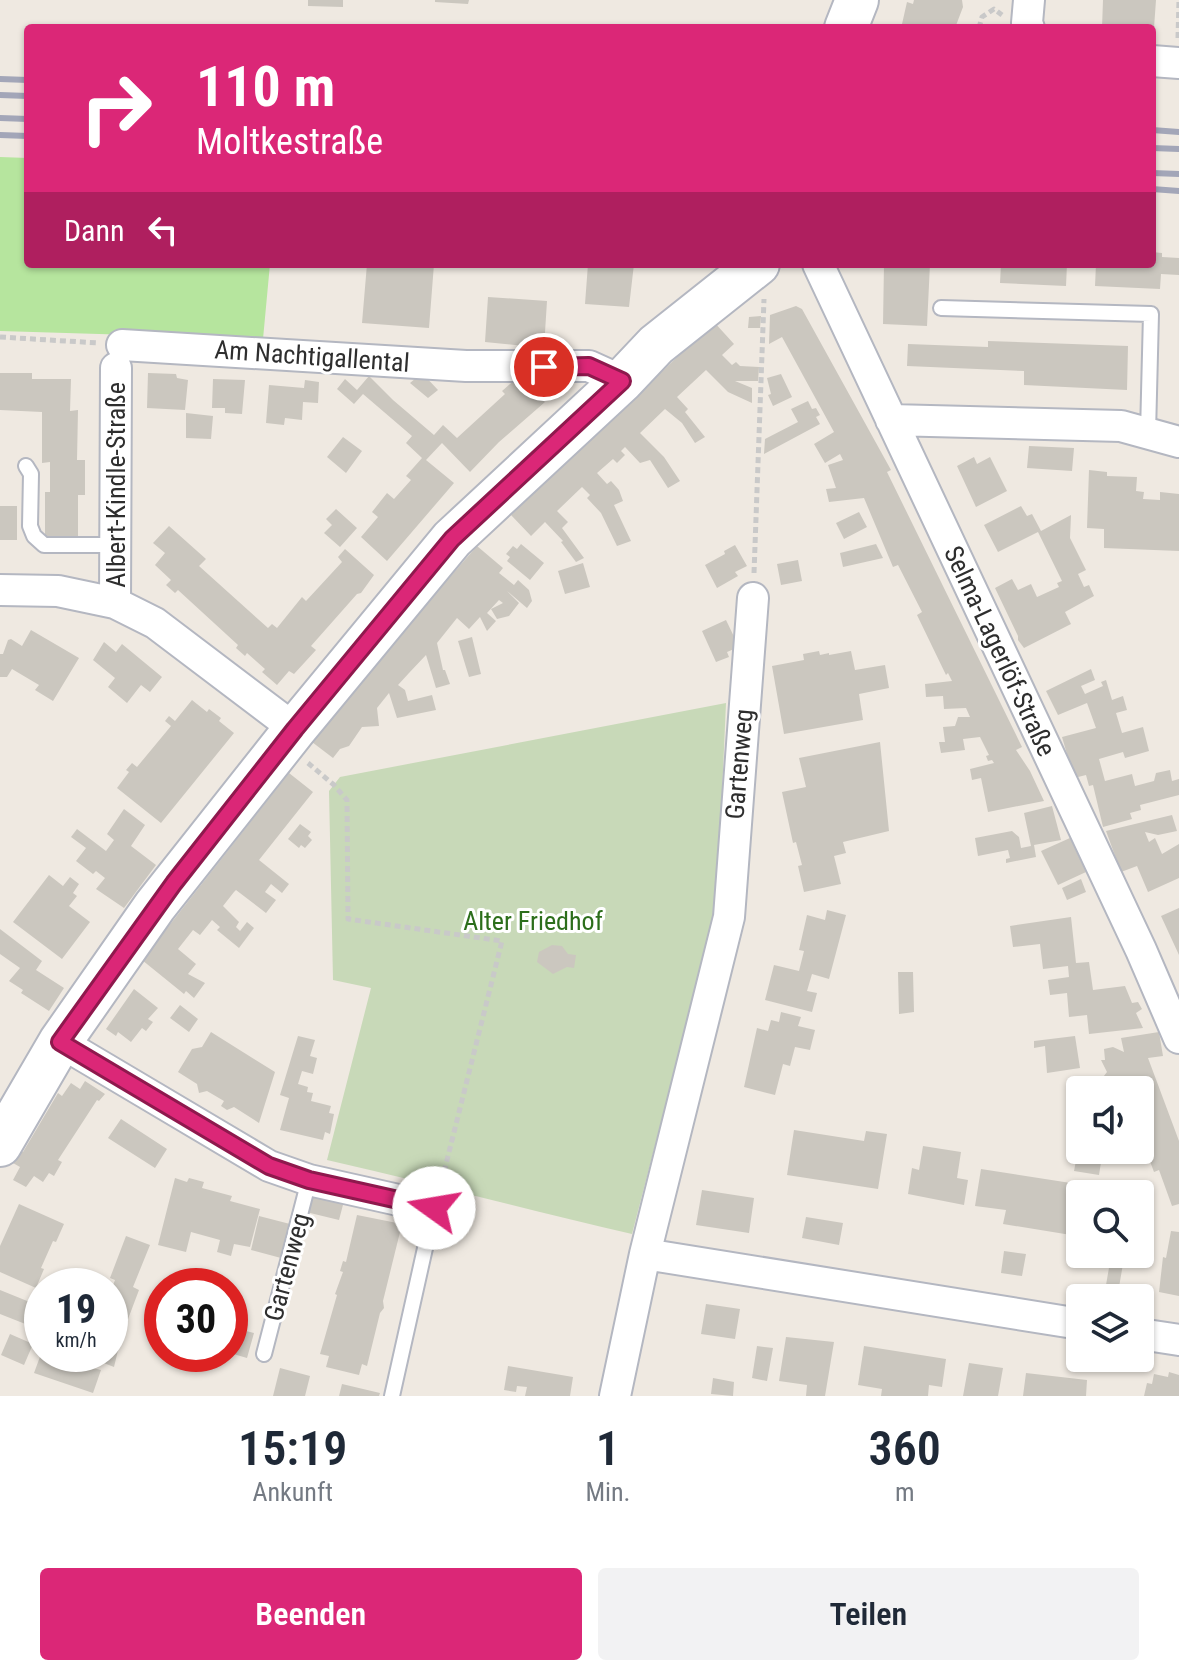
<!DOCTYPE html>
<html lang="de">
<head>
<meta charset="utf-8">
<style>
	body { margin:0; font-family:"Roboto Condensed",sans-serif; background:#f2f2f3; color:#1f2937; height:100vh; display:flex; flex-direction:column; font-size:30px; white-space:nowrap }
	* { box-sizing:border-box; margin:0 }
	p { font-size:26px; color:#747a83 }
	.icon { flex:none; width:44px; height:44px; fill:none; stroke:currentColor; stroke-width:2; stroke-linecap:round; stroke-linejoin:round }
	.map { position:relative; height:1396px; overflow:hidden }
	.details { display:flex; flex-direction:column; background:#fff; flex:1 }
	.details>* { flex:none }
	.hud { position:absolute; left:24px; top:24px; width:1132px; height:244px; border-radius:8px; box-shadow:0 2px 6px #0004; background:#db2777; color:#fff; overflow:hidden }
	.controls { position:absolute; left:1066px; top:1076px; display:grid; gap:16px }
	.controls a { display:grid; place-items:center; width:88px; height:88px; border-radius:8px; background:#fff; box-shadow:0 2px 6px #0004; font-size:40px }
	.speed { position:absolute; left:24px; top:1268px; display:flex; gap:16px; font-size:40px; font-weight:700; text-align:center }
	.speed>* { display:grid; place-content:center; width:104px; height:104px; border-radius:50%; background:#fff; box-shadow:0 2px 6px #0004; line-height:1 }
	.speed small { font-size:20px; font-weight:400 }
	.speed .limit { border:12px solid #d22; background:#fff; color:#111 }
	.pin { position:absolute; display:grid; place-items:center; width:68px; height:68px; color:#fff; margin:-34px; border:4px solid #fff; border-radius:50%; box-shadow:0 2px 8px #0007 }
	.me { position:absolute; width:88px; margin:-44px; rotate:283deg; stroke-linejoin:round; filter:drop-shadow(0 0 6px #0008) }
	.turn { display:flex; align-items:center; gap:28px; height:168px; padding:0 40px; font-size:36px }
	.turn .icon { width:104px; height:104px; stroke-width:2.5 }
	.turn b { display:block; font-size:56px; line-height:68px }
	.then { display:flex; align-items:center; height:76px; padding:0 40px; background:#0003; gap:16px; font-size:30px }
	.eta { display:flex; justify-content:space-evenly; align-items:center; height:136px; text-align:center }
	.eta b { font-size:48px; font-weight:600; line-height:56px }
	.action { display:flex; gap:16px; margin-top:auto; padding:16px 40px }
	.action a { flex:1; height:92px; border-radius:8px; background:#db2777; color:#fff; font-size:32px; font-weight:600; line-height:92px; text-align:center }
	.action a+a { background:#f2f2f3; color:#1f2937 }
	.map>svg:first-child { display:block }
	.green { fill:#b6e59e }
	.cemetery { fill:#c8d9b8 }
	.building { fill:#cbc7bf }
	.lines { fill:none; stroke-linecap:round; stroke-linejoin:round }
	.lane-casing { stroke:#b4b7c1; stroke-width:18 }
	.street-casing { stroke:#b4b7c1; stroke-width:34 }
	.secondary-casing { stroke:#b4b7c1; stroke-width:46 }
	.path { stroke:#c9c9c9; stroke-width:5; stroke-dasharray:6 4; stroke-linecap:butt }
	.lane { stroke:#fff; stroke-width:14 }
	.street { stroke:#fff; stroke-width:30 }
	.secondary { stroke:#fff; stroke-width:42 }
	.rail { stroke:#a3a6b8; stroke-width:6 }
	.route-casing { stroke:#8e194d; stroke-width:20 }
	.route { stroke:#db2777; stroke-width:14 }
	.labels { text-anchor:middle; stroke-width:6; stroke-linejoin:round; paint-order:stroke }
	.street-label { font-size:26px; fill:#2e2e2e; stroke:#fff }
	.park-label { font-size:26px; fill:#2c6e1b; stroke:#fff }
</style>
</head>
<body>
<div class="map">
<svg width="1179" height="1396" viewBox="0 0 1179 1396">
	<rect width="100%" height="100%" fill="#efe9e1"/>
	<path class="green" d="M0 157 28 158V264H270L263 339 0 331Z"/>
	<path class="cemetery" d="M726 703 717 907 632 1234C530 1211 430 1183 327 1160L371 988 333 980 329 791 340 777Z"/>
	<path class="building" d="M308 0H343V7L308 6Z
		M435 0H469L468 4 435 2Z
		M914 0H962L963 7 955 28H918L902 24 907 2 913 4Z
		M1103 0H1156L1154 28H1102Z
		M1152 252 1162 253V257L1179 258V275L1161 274 1160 289 1095 286 1096 264H1152Z
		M367 264H434L429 328 362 323Z
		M588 264H634L629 307 585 304Z
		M884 264H930L927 326 883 324Z
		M1001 264H1067L1066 286 1000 283Z
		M488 297 547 301 544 348 485 342Z
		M796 306 802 309 891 470 887 472 1022 747 1016 750 1030 771 1044 801 988 812 981 778 972 780 970 769 994 763 992 760 988 761 986 756 989 755 980 737 963 739 965 750 941 753 939 742H945L943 727 955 726 958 717H970L966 708 944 709 943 696 926 697 925 684 952 681 948 673 946 675 917 615 922 612 898 565 893 567 864 498 829 502 826 489 836 488 828 465 843 460 840 454 825 463 814 444 834 432 782 337 769 344 770 315Z
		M761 316 760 328H748L749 317Z
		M714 322 734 344 722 355 732 365 736 362 740 366 759 367 758 381H735L752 388V403L728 392 706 370 677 397 688 409 685 412 705 437 695 443 682 423 665 409 640 433 664 457 680 481 668 488 650 460 640 463 625 447 621 451 625 455 617 463 613 459 597 473 607 484 611 481 619 490 623 501 614 505 631 541 617 546 601 513 587 498 590 495 582 487 557 511 568 522 562 528 584 558 576 562 561 542 563 541 545 522 531 536 511 515Z
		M988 341 1128 346 1127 390 1024 385V371L907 366 908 344 988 347Z
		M0 373H32V379H71L70 411 78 410 77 460H85V495H78V539H45V492H50V462L42 463V412L0 410Z
		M148 373 176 374 177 378 188 380 185 410 147 408Z
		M422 373 438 390 428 398 410 383Z
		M781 374 792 397 773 406 768 395 771 394 767 378Z
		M369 376 393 400 434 435 443 425 457 438 505 394 502 391 518 377 545 402 499 442 470 472 442 443 426 460 454 483 387 561 361 537 378 517 372 512 387 493 394 499 411 480 406 476 422 458 406 443 412 436 363 394 354 404 337 389 345 379 357 390Z
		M213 379 245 380 242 414 225 413V408H212Z
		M305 380 319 382 318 403 303 402 302 420 285 418 284 425 266 423 269 385 304 388Z
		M808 401 812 409 816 408 820 415 816 417 820 424 764 454 765 439 798 422 791 409Z
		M186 413 213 416 211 439 186 438Z
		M343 437 362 451 346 473 327 457Z
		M1029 446 1074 448 1072 471 1027 468Z
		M974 457 977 464 990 457 1007 491 976 507 957 466Z
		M1089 470 1107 472V476L1137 477 1136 491 1144 492 1143 499 1160 500V492L1179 494V551L1104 548V529L1087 528Z
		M0 506H17V540H0Z
		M1021 506 1027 516 1032 514 1041 531 1071 515 1070 538 1086 570 1078 574 1084 587 1089 585 1094 596 1065 612 1071 624 1024 648 1018 640V636L995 588 1012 579 1018 590 1031 584 1037 597 1059 587 1057 583 1062 581 1038 532 998 552 984 525Z
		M336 509 357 528 340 547 324 533 332 525 326 519Z
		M859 512 867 527 844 539 836 523Z
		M169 526 206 559 199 566 268 628 272 624 277 628 302 597 306 601 342 562 338 557 345 549 374 575 361 593 357 594 311 646 316 650 294 674 289 671 277 685 262 672 265 669 247 653 245 656 236 648 238 645 178 590 175 593 166 585 171 580 155 565 165 553 153 543Z
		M521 544 544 563 530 580 507 561 510 557 506 554 513 546 517 549Z
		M876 544 883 558 843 567 840 553Z
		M735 545 747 566 735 572 738 576 717 588 705 565 725 554 724 551Z
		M477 546 503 568 499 573 514 585 518 580 529 590 532 601 527 608 507 591 519 603 509 616 497 619 491 609 503 603 499 600 487 613 496 621 487 631 480 617 469 629 457 618 437 643 443 670H445L450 684 436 688 426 655 409 673 398 685 405 690 408 701 432 695 436 710 397 718 389 693 377 708 379 726 362 727 349 746 340 749 333 758 312 742 346 696Z
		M798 560 802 581 781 585 777 564Z
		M583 563 590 587 565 594 558 571Z
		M726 620 739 647 727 652 729 657 716 662 702 631Z
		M31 630 79 658 53 701 35 690 39 685 12 669 7 677H0V654H3L8 640 11 639 22 646Z
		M472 637 481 674 469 677 458 641Z
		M104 642 116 652 122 644 162 677 150 692 141 685 127 703 108 687 115 678 93 660Z
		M819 651 820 655 829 653V655L851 651 855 670 885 665 889 688 859 694 863 720 784 734 772 666 804 660 803 654Z
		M1091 669 1095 680 1081 686 1085 694 1103 686 1101 682 1106 680 1112 700 1123 696 1127 710 1116 713 1122 733 1143 727 1149 751 1125 758 1123 752 1099 759 1105 781 1132 774 1135 786 1154 781 1156 773 1170 770 1172 781 1179 779V795L1140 805 1141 810 1130 813 1132 819 1103 827 1093 785 1089 786 1086 775 1074 778 1062 737 1096 728 1087 703 1058 715 1046 691Z
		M192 700 207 712 209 709 221 718 219 721 234 733 161 823 117 788 129 772 126 770 132 763 137 767 171 726 165 721 169 716 175 721Z
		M880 742 889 831 843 842 846 853 834 856 841 884 804 892 798 866 802 865 796 842 793 843 782 792 806 787 799 758Z
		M289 773 313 792 259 860 289 884 282 893 271 884 265 892 276 900 266 913 236 890 234 892 223 906 239 922 236 927 240 931 247 922 254 928 239 948 217 930 220 927 212 920 200 935 193 930 178 949 196 964 188 974 205 983 194 998 186 991 184 994 142 960Z
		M1052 806 1061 840 1034 845 1036 857 1006 863V859L1010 858 1008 850 978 856 975 838 1012 831 1019 837 1021 848 1031 846 1024 813Z
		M124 809 145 825 131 846 156 865 124 908 96 889 105 878 96 871 93 874 76 861 86 848 71 837 77 829 106 851 114 840 107 834Z
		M1172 815 1177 831 1158 835 1145 832 1149 842 1155 838 1162 854 1179 844V878L1148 892 1137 866 1121 872 1106 831Z
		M300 824 311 832 308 836 312 840 305 848 301 845 299 848 288 839Z
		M1070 838 1086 872 1058 885 1041 851Z
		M49 875 63 886 70 877 79 884 73 893 77 896 69 906 90 922 62 959 13 922Z
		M1081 879 1086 892 1067 900 1062 888Z
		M1179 908V955L1161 916Z
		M827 910 846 915 829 979 812 974 807 991 817 993 812 1012 765 1000 774 965 799 971 804 951 799 950 807 915 825 920Z
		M1071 917 1076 963 1089 962 1093 990 1125 986 1132 1003 1138 1002 1142 1009 1136 1013 1143 1028 1089 1034 1087 1015 1069 1017 1067 993 1050 995 1048 980 1069 977 1068 966 1043 969 1040 944 1013 947 1010 926Z
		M0 929 42 961 36 970 64 988 49 1011 21 993 23 990 9 981 20 968 0 954Z
		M552 945 562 946 568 954 576 955 574 968 567 967 553 974 537 962 539 952Z
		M898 972H913L914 1012 899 1014Z
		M134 989 158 1008 148 1019 153 1022 146 1031 142 1028 131 1042 118 1032 116 1036 106 1029Z
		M180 1005 198 1019 189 1032 170 1018Z
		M781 1012 801 1017 798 1026 815 1030 810 1050 795 1047 790 1066 783 1064 775 1095 744 1087 757 1028 768 1031 771 1020 779 1022Z
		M211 1032 275 1072 259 1123 234 1107 227 1110 221 1106 224 1101 207 1091 199 1093 197 1084 178 1072 192 1049 202 1047Z
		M1159 1032 1163 1056 1148 1058 1179 1141V1204L1172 1206 1159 1170 1154 1172 1148 1156 1154 1154 1140 1118V1090H1099L1097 1085 1107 1072 1101 1060H1105L1104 1049 1113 1047 1124 1052 1121 1038Z
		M298 1036 315 1040 310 1056 317 1058 313 1074 302 1071 298 1084 308 1087 307 1092 313 1093 311 1101 331 1106 329 1113 334 1114 330 1134 325 1132 323 1140 280 1130 289 1098 280 1095Z
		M1075 1036 1080 1068 1047 1073 1045 1046 1034 1048V1041Z
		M85 1081 105 1094 99 1101 97 1100 58 1160 62 1162 54 1176 49 1173 43 1182 34 1176 26 1187 13 1180 20 1167 13 1163 20 1151 23 1152 58 1093 62 1096 71 1083 80 1089Z
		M121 1119 167 1149 155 1168 108 1138Z
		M794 1130 864 1141 866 1131 887 1134 878 1189 787 1175Z
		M923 1146 961 1152 957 1178 968 1180 964 1205 908 1194 912 1168 919 1170Z
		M1078 1150H1103L1099 1175 1074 1171Z
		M981 1169 1090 1186 1089 1190 1100 1192 1080 1194V1247L1069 1245 1071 1235 1003 1224 1006 1210 975 1206Z
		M175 1178 187 1182 189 1178 204 1182 202 1188 232 1196 230 1201 260 1209 250 1247 234 1244 231 1256 217 1252 220 1240 191 1232 186 1252 158 1245Z
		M702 1190 754 1198 749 1233 696 1225Z
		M311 1193 344 1201 339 1220 306 1212Z
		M19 1204 64 1224 56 1242 53 1241 41 1268 44 1269 36 1288 0 1272V1246Z
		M357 1215 402 1224 383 1301 384 1308 380 1313 367 1366 362 1364 359 1375 326 1367 329 1356 320 1354 337 1295 335 1294 343 1272 340 1271 343 1261 346 1262Z
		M259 1216 290 1224 281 1258 251 1250Z
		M806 1217 843 1223 839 1245 802 1238Z
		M1171 1231 1179 1232V1296L1159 1292 1163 1257 1166 1258Z
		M126 1236 150 1245 133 1287 139 1290 122 1335 110 1330V1293L115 1280 110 1278Z
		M1004 1251 1026 1254 1022 1276 1001 1273Z
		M1110 1262 1123 1264 1119 1287 1106 1285Z
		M0 1290 42 1307 38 1329 0 1314Z
		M706 1304 740 1309 735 1339 701 1334Z
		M230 1327 254 1333 247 1358 230 1353Z
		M10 1334 33 1344 24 1365 1 1355Z
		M110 1334 121 1338 114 1367 96 1360 93 1368 101 1370 93 1393 34 1373 41 1354H110Z
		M786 1337 834 1342 825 1396H806L807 1385 779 1381Z
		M757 1346 773 1348 767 1381 752 1378Z
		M864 1346 946 1359 942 1387 929 1385 928 1396H881L882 1389 858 1385Z
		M969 1363 1003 1368 998 1396H963Z
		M508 1366 573 1377 570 1396H525L527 1387 517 1386 516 1392 504 1390Z
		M280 1368 310 1376 305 1396H273Z
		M1169 1372 1179 1375V1396H1144L1147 1383 1152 1384 1154 1374 1168 1377Z
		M1026 1373 1087 1380 1086 1396H1023Z
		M713 1378 734 1382 733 1396 711 1394Z
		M342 1384 380 1393 379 1396H339Z"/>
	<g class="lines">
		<g class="lane-casing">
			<path id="lane" d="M941 308 1151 314 1148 433
				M26 466 31 474 30 526 34 536 44 545H115
				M264 1354 309 1180
				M392 1396 434 1208"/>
		</g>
		<g class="street-casing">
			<path id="street" d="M1029 28 1027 23 1029 0
				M1152 61 1179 63
				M818 264 1141 950 1179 1038
				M122 345 466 366H589L622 381
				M891 420 1121 426 1179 442
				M0 590 58 591 115 603 155 623 295 729
				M753 598 729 917 645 1254 1080 1324
				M115 603 116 368
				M60 1042 269 1166 309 1180 434 1208
				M1140 1334 1179 1340
				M615 1396 645 1254"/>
		</g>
		<g class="secondary-casing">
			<path id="secondary" d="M846 28 857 0
				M0 1145 60 1042 155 906 295 729 452 539 622 381 656 345 758 264"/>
		</g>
		<path class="path" d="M979 28 982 17 994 9 1002 15
			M1178 38 1179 0
			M0 337 99 343
			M754 573 764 299
			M308 763 334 785 347 800 348 919 502 941 441 1184"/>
		<use href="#lane" class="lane"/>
		<use href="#street" class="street"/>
		<use href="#secondary" class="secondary"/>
		<path class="rail" d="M0 79 28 80
			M0 95 28 96
			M0 118 28 119
			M1152 130 1179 132
			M0 135 28 136
			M1152 148 1179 149
			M1152 173 1179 174
			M1152 189 1179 191"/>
	</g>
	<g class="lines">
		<g class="route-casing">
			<path id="route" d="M434 1208 309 1180 269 1166 60 1042 174 883 295 729 452 539 622 381 589 366 544 367"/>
		</g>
		<use href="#route" class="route"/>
	</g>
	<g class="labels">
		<g class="street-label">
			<text transform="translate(312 356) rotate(4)" y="9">Am Nachtigallental</text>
			<text transform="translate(116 485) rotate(-90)" y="9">Albert-Kindle-Straße</text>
			<text transform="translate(1000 651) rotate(65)" y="9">Selma-Lagerlöf-Straße</text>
			<text transform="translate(739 764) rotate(-85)" y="9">Gartenweg</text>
			<text transform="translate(287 1267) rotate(-75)" y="9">Gartenweg</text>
		</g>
		<g class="park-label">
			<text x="533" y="930">Alter Friedhof</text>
		</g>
	</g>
</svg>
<div class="controls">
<a><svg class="icon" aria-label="sound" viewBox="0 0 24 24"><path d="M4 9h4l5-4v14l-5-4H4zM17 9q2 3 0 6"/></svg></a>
<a><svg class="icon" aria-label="search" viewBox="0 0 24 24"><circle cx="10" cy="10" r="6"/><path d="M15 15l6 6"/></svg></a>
<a><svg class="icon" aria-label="layers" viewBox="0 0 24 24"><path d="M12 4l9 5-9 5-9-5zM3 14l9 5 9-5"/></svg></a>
</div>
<div class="speed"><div>19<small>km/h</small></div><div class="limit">30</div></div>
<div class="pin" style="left:544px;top:367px;background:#d93025"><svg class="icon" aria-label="arrive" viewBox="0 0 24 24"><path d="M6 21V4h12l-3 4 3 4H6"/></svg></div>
<svg class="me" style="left:434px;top:1208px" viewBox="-20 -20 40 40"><circle r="19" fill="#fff"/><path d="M0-13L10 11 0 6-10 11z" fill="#db2777"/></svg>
<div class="hud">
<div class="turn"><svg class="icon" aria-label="right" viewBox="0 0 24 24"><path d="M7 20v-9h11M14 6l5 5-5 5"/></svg><div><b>110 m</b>Moltkestraße</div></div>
<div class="then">Dann<svg class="icon" aria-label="left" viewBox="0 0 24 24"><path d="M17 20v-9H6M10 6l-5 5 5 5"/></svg></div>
</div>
</div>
<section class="details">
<div class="eta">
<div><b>15:19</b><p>Ankunft</p></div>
<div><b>1</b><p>Min.</p></div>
<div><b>360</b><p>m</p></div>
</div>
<div class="action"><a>Beenden</a><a>Teilen</a></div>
</section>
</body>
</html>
